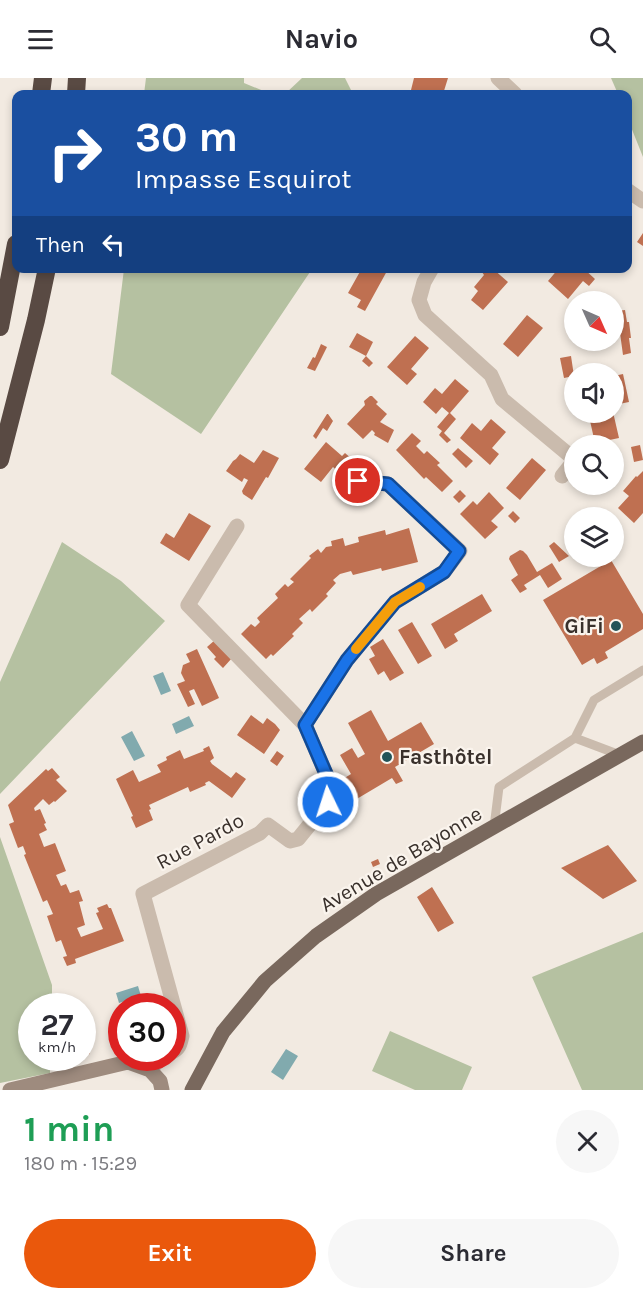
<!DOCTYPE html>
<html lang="en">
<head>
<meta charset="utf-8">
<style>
	body { margin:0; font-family:Karla,sans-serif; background:#f7f7f7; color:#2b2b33; height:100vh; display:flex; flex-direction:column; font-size:22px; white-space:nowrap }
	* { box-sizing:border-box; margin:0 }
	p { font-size:20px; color:#7c7c81 }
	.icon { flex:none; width:33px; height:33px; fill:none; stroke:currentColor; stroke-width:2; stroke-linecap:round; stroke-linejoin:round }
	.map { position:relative; height:1012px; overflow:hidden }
	.side { display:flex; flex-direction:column; background:#fff; flex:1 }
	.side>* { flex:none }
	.banner { position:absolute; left:12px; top:12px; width:620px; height:183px; border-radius:12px; box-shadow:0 3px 9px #0003; background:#1a4fa0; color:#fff; overflow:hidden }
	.needle { width:39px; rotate:135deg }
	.fabs { position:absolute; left:564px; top:213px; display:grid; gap:12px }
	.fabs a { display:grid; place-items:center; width:60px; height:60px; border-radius:50%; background:#fff; box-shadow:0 3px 9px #0003; font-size:30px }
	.speed { position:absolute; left:18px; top:915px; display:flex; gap:12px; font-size:30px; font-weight:700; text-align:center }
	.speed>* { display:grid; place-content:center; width:78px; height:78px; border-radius:50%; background:#fff; box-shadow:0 3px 9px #0003; line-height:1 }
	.speed small { font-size:15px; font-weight:400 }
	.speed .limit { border:9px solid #d22; background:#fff; color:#111 }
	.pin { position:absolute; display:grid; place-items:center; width:51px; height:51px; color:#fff; margin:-26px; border:3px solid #fff; border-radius:50%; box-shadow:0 2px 6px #0007 }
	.me { position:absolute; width:66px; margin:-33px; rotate:356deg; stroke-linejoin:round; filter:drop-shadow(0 0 4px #0008) }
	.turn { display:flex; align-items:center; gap:21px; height:126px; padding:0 24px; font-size:27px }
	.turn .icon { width:78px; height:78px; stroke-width:2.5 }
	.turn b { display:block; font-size:42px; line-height:51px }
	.then { display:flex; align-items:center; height:57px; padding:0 24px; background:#0003; gap:12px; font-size:22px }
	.round { display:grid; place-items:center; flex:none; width:63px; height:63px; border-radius:32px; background:#f7f7f7 }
	.summary { display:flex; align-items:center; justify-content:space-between; height:102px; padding:0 24px }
	h1 { font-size:36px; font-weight:700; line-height:45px; color:#1e9e55 }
	.button { display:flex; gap:12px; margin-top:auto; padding:12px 24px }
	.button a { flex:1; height:69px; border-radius:36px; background:#ea580c; color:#fff; font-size:24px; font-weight:700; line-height:69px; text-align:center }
	.button a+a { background:#f7f7f7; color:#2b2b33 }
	header { display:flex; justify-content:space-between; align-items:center; height:78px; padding:0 24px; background:#fff; font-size:27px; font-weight:700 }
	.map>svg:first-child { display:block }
	.green { fill:#b5c1a1 }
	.water { fill:#81aaae }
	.building { fill:#bf7051 }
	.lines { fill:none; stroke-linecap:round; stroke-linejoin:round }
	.lane { stroke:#cabbad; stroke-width:9 }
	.street { stroke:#cabbad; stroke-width:15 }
	.secondary { stroke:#9e8b7e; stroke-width:15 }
	.primary { stroke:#79685d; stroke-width:15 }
	.highway { stroke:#594a43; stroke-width:18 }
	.route-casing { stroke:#114b97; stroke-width:15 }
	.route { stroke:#1a73e8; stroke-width:10 }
	.slow { stroke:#f59e0b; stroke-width:10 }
	.poi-dot { fill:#225358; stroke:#faf4ed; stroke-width:2 }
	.labels { text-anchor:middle; stroke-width:4.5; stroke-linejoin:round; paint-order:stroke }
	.poi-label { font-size:21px; font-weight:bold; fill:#39302b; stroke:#faf4ed; text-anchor:end }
	.street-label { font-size:21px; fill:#39302b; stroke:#faf4ed }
</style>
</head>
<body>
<header><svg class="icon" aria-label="menu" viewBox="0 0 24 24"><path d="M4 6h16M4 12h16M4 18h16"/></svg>Navio<svg class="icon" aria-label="search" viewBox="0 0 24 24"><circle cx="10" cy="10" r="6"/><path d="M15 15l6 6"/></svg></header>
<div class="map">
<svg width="643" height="1012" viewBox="0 0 643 1012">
	<rect width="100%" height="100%" fill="#f2eae1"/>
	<path class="green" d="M146 0H244V5L271 16H144Z
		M302 0H345L353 16H285Z
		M611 0H643V79L627 39V16H618Z
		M124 191V190L312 191 201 356 111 296Z
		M62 464 121 503 165 543 0 716V604Z
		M0 759 52 907V928H32V980H50V995L0 1005Z
		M643 854V1012H582L532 899Z
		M390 953 472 989 462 1012H415L372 993Z"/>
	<path class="water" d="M163 594 171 613 161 617 153 598Z
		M189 638 194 648 176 656 172 646Z
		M132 653 145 678 134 683 121 659Z
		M138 908 141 918 119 925 116 915Z
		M286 971 298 978 283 1002 271 994Z"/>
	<path class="building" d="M414 0H448L443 16H410Z
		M643 155V168L637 164Z
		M362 190H376L380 193 382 190 387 193 365 233 357 229 361 222 348 215Z
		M485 190H492L508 204 483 232 471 222 478 213 474 209 484 197 482 194Z
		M559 190H583L595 201 589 208 583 203 568 221 548 203Z
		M625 232 627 244H629L631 260H629L631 275 623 277 617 233Z
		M527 237 543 250 518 279 503 266Z
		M357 255 373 264 366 278 373 285 369 289 362 283 366 278 349 269Z
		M415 258 429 270 411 291 417 296 407 307 387 289Z
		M321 266 327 269 315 293 307 290 313 279 315 280Z
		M571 278 574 298 564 300 560 280Z
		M623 296 629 324 614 327V298Z
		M455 301 469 313 450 335 456 341 444 355 451 362 447 365 439 357 442 353 437 349 449 335 442 329 436 336 423 324 435 310 442 316Z
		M370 318H372L378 324 376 326 387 336 380 344 394 352 388 365 374 357 375 355 372 352 363 361 347 346 365 327 364 323Z
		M588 334H613L619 360 595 365Z
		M327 336H328L333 343 327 353 323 350 316 361 313 358Z
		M491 341 506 354 492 370 499 376 490 387 460 360 472 345 481 353Z
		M412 355 421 363 416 368 424 376 427 373 440 385 437 387 453 403 442 414 426 399 424 401 396 372Z
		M326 364 342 378 345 375 353 382 341 396 333 389 321 404 304 391Z
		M640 367 643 382 634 384 631 369Z
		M458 370 473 383 466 390 452 376Z
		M263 372 279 380 268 400 266 399 252 422 243 416 242 413 248 402 244 400 242 404 226 393 233 383 236 381 240 376 254 385Z
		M532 380 546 392 520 422 506 410Z
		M643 393V435L634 445 618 430 629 418 623 413 636 398 637 399Z
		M460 412 466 418 459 425 453 419Z
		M489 414 504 430 491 443 498 449 485 461 460 436 473 423 477 427Z
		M513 433 520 440 515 445 508 438Z
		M189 435 211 448 189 483 160 465 166 455 174 460Z
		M409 450 418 484 382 493 381 490 353 497 351 493 340 496 333 502 336 505 326 516 328 518 312 534 310 531 299 541 303 545 292 556 294 558 273 578 271 576 266 581 241 556 251 546 255 549 260 544 257 540 278 520 275 516 285 506 288 509 294 504 290 501 311 480 309 478 318 471 321 475 326 469 332 468 331 463 343 460 345 468 359 464 358 459 385 452 386 457Z
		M554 464 569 478 559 484 549 468Z
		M520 472 523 473 527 477 537 494 552 485 562 501 548 510 540 497 524 507 527 511 520 515 511 502 518 497 509 481 510 478Z
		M611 482 643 536V551L605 574 608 580 597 586 594 580 582 587 543 522Z
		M482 516 492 533 454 556 458 563 445 571 431 546Z
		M412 544 432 578 418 586 398 552Z
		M383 561 404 595 390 603 384 593 378 597 369 581 375 578 370 569Z
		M215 562 232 580 223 590 214 581 216 579 207 569Z
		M197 571 219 620 202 628 194 611 189 613 195 626 188 629 177 606 185 603 181 595 183 587 190 584 186 576Z
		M371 632 388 663 421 644 434 666 395 689 403 703 396 706 392 700 355 722 343 701 351 696 340 677 352 670 358 680 365 676 348 645Z
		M251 637 263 646 267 640 275 646 280 652 264 676 237 657Z
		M209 668 214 680 210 683 212 686 231 700 236 694 246 701 232 720 209 703 205 705 206 707 190 714 188 709 149 727 151 731 149 732 153 742 136 750 131 739 133 738 116 701 133 692 139 704 161 694 157 687 167 682 166 679 180 672 184 681 204 673 203 671Z
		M277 673 284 678 277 688 270 683Z
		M52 690 60 699 56 702 67 713 55 724 54 723 49 727 43 721 34 730 35 733 40 731 46 745 44 746 47 752 39 756 44 769 55 765 66 793 56 797 61 808 66 806 70 815 79 812 83 823 79 824 85 847 77 850 81 859 103 851 96 835 99 834 97 830 107 826 109 830H111L124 863 75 881 76 885 67 888 63 879 67 878 61 862 56 864 47 838 53 836 47 822 43 824 24 777 26 776 23 768 18 770 9 746 14 744 8 727 46 691 48 693Z
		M608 767 637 803 603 821 561 790Z
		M378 781 380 786 373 789 371 784Z
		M432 809 454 845 438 854 417 819Z
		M142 923 144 928H124Z
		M122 937V947L119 948 116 938Z
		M86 962 90 976 82 978V963Z
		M56 980H73L57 984Z"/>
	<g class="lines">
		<path class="lane" d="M575 660 594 622 643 592
			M494 749 499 709 575 660 620 677"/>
		<path class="street" d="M498 0 515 16
			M627 112 643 123
			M432 190 424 204 419 222 425 237 491 297 502 321 574 381
			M562 398 574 383
			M305 647 347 582 395 524 444 494 460 473 388 406 359 403
			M172 974C180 970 180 966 182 958L143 816 260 755 268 747 290 763 298 761 328 724 330 705 305 647 188 527 237 448
			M150 992 159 982 163 980"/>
		<path class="secondary" d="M10 1012 128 984 150 992 160 1003 162 1012"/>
		<path class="primary" d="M192 1012 223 954 265 903 316 858 376 816 643 664"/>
		<path class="highway" d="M41 16 43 0
			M76 16 77 0
			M0 249 16 166
			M0 382 36 242 47 190"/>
	</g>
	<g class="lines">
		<g class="route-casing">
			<path id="route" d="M328 724 330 705 305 647 347 582 395 524 444 494 459 473 388 406 358 403"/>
		</g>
		<use href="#route" class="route"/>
		<path class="slow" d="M356 571 395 524 420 509"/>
	</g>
	<g class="poi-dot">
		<circle cx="616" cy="548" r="6"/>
		<circle cx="387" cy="679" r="6"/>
	</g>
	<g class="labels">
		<g class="poi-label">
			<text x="604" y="555">GiFi</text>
			<text x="399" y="686" text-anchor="start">Fasthôtel</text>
		</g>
		<g class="street-label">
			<text transform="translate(200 763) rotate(-28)" y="7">Rue Pardo</text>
			<text transform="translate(401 781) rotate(-31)" y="7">Avenue de Bayonne</text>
		</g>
	</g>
</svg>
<div class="fabs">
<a><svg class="needle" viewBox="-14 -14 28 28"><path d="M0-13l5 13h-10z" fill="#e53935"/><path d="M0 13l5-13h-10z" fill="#7c7c81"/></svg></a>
<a><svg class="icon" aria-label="sound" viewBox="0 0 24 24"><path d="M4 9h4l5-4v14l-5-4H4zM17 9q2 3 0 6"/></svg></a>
<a><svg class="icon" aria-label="search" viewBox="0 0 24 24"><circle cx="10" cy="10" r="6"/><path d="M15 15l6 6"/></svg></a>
<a><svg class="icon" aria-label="layers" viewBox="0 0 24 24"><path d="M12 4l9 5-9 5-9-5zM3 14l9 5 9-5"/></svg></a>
</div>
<div class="speed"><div>27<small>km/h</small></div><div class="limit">30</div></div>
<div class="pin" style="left:358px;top:403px;background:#d93025"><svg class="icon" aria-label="arrive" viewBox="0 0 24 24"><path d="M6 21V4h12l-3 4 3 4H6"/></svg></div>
<svg class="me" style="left:328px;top:724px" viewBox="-20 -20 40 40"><circle r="17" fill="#1a73e8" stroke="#fff" stroke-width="3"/><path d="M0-11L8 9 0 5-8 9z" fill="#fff"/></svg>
<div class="banner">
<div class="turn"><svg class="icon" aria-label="right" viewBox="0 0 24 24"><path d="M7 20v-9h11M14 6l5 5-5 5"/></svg><div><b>30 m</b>Impasse Esquirot</div></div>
<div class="then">Then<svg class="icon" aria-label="left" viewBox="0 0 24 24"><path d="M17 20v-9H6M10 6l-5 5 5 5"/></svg></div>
</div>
</div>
<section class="side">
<div class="summary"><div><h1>1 min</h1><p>180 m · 15:29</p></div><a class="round"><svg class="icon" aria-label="close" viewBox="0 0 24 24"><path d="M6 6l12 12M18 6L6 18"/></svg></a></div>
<div class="button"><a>Exit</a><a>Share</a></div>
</section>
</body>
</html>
